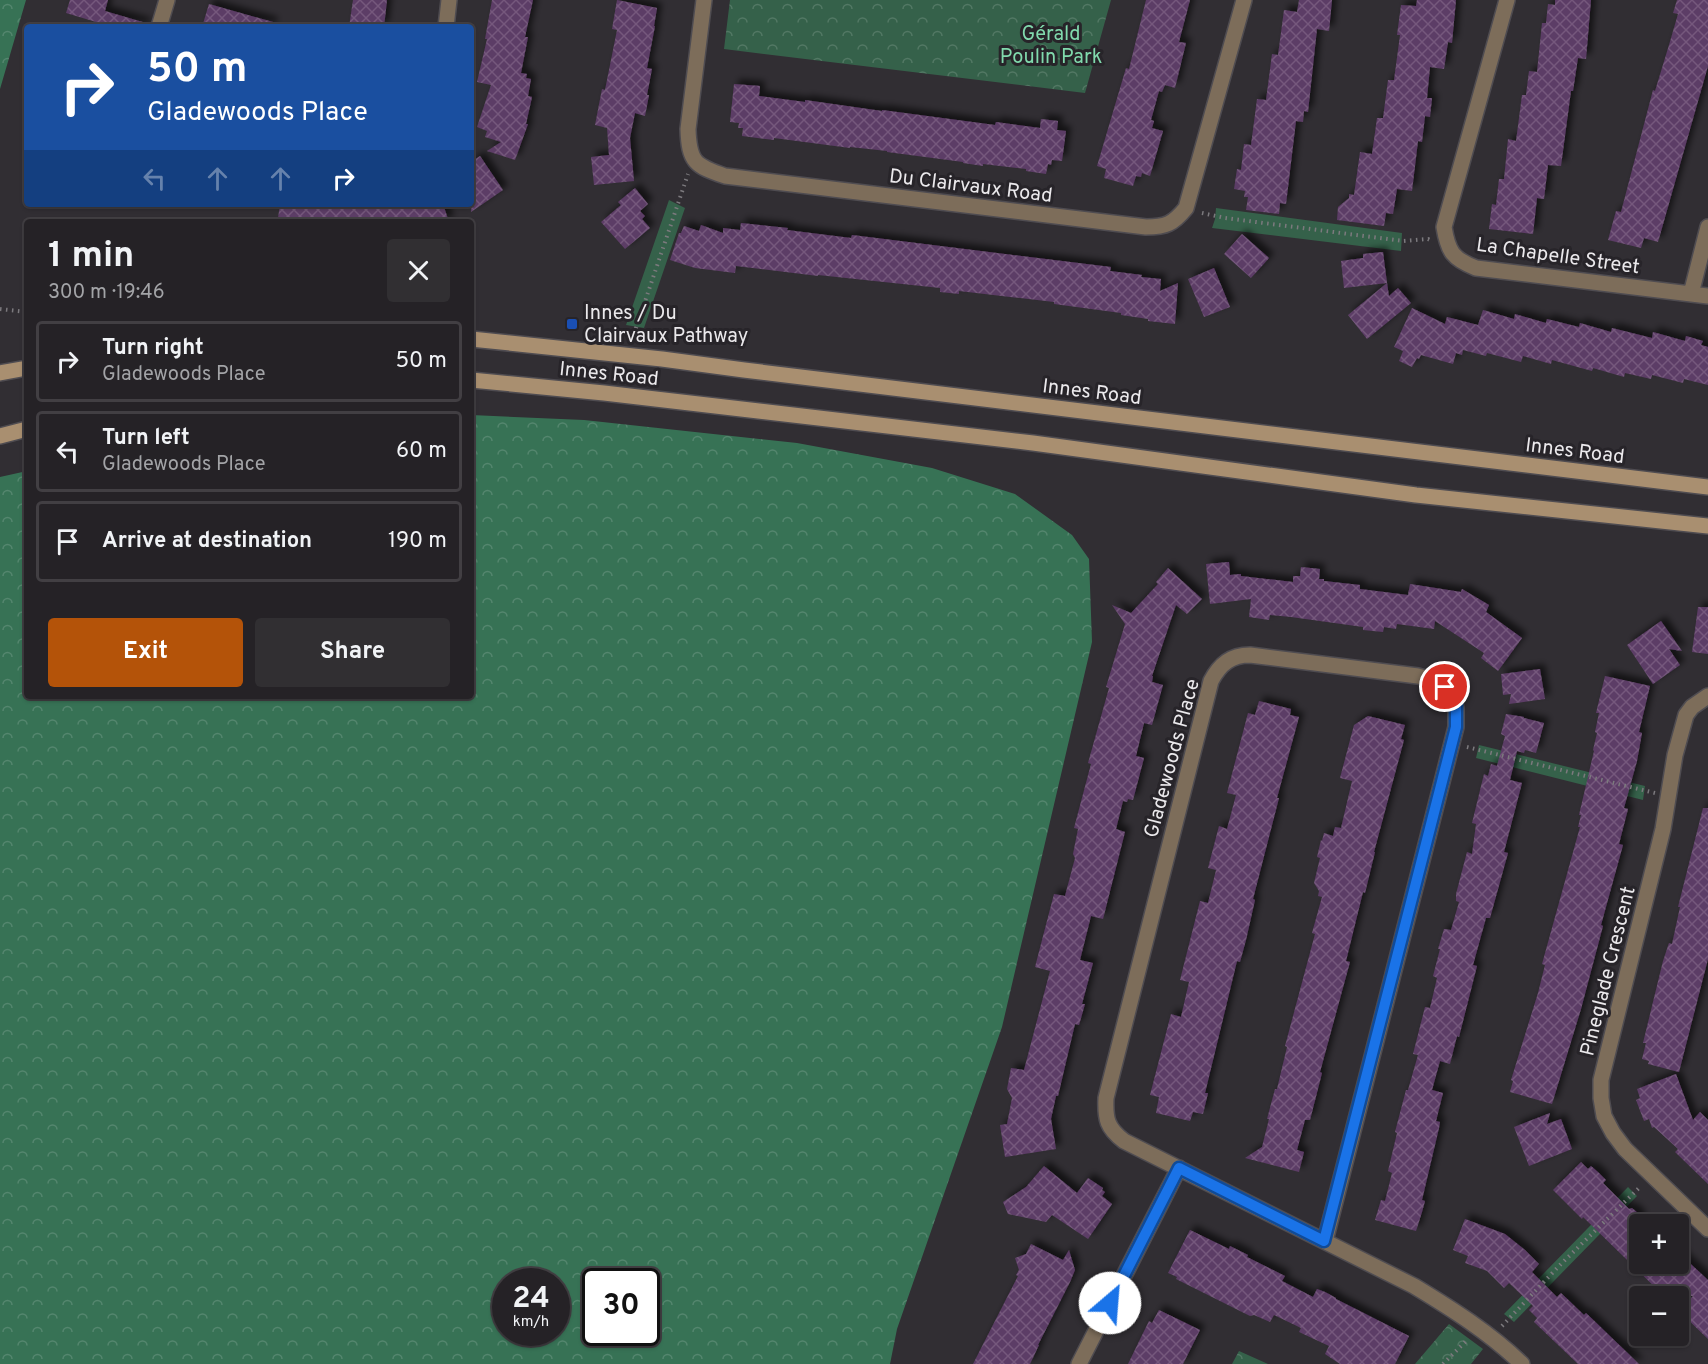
<!DOCTYPE html>
<html lang="en">
<head>
<meta charset="utf-8">
<style>
	body { margin:0; font-family:Overpass,sans-serif; background:#312f32; color:#f1f3f6; height:100vh; display:flex; flex-direction:column; font-size:22px; white-space:nowrap }
	* { box-sizing:border-box; margin:0 }
	p { font-size:20px; color:#a3a4a7 }
	.icon { flex:none; width:33px; height:33px; fill:none; stroke:currentColor; stroke-width:2; stroke-linecap:round; stroke-linejoin:round }
	.map { position:relative; flex:1; overflow:hidden }
	.details { position:absolute; left:24px; top:219px; width:450px; height:480px; display:flex; flex-direction:column; background:#252226; border-radius:6px; box-shadow:0 2px 4px #0004,0 0 0 2px #423f43 }
	.details>* { flex:none }
	.top-card { position:absolute; left:24px; top:24px; width:450px; height:183px; border-radius:6px; box-shadow:0 2px 4px #0004,0 0 0 2px #423f43; background:#1a4fa0; color:#fff; overflow:hidden }
	.tools { position:absolute; left:1629px; top:1214px; display:grid; gap:12px }
	.tools a { display:grid; place-items:center; width:60px; height:60px; border-radius:6px; background:#252226; box-shadow:0 2px 4px #0004,0 0 0 2px #423f43; font-size:30px }
	.speed { position:absolute; left:492px; top:1268px; display:flex; gap:12px; font-size:30px; font-weight:700; text-align:center }
	.speed>* { display:grid; place-content:center; width:78px; height:78px; border-radius:50%; background:#252226; box-shadow:0 2px 4px #0004,0 0 0 2px #423f43; line-height:1 }
	.speed small { font-size:15px; font-weight:400 }
	.speed .limit { border:3px solid #111; border-radius:9px; background:#fff; color:#111 }
	.pin { position:absolute; display:grid; place-items:center; width:51px; height:51px; color:#fff; margin:-26px; border:3px solid #fff; border-radius:50%; box-shadow:0 2px 6px #0007 }
	.me { position:absolute; width:66px; margin:-33px; rotate:27deg; stroke-linejoin:round; filter:drop-shadow(0 0 4px #0008) }
	.turn { display:flex; align-items:center; gap:21px; height:126px; padding:0 24px; font-size:27px }
	.turn .icon { width:78px; height:78px; stroke-width:2.5 }
	.turn b { display:block; font-size:42px; line-height:51px }
	.lanes { display:flex; align-items:center; height:57px; padding:0 24px; background:#0003; justify-content:center; gap:30px; direction:ltr }
	.lanes .off { opacity:.35 }
	.round { display:grid; place-items:center; flex:none; width:63px; height:63px; border-radius:6px; background:#312f32 }
	.head { display:flex; align-items:center; justify-content:space-between; height:102px; padding:0 24px }
	h1 { font-size:36px; font-weight:700; line-height:45px }
	.button { display:flex; gap:12px; margin-top:auto; padding:12px 24px }
	.button a { flex:1; height:69px; border-radius:6px; background:#b45309; color:#fff; font-size:24px; font-weight:700; line-height:69px; text-align:center }
	.button a+a { background:#312f32; color:#f1f3f6 }
	ul { padding:0; list-style:none }
	li { display:flex; align-items:center; gap:18px; height:81px; margin:0 12px 9px; padding:0 12px; border:3px solid #423f43; border-radius:6px }
	li div { flex:1 }
	li b { display:block; font-size:22px }
	li em { font-style:normal }
	.map>svg:first-child { display:block }
	.green { fill:#35614a }
	.forest { fill:url(#forest-crowns); fill-rule:evenodd }
	.park { fill:url(#park-crowns) }
	.building { fill:url(#building-cross-hatch); filter:url(#shadow) }
	.lines { fill:none; stroke-linecap:round; stroke-linejoin:round }
	.street-casing { stroke:#4f4c51; stroke-width:18 }
	.secondary-casing { stroke:#4f4c51; stroke-width:18 }
	.path { stroke:#7c7a7e; stroke-width:4; stroke-dasharray:1.5 4.5; stroke-linecap:butt }
	.street { stroke:#7d6d5a; stroke-width:15 }
	.secondary { stroke:#a98f70; stroke-width:15 }
	.route-casing { stroke:#114b97; stroke-width:15 }
	.route { stroke:#1a73e8; stroke-width:10 }
	.transit-dot { fill:#1a4fb4; stroke:#272429; stroke-width:2 }
	.labels { text-anchor:middle; stroke-width:6; stroke-linejoin:round; paint-order:stroke }
	.park-label { font-size:20px; fill:#81daad; stroke:#272429 }
	.street-label { font-size:20px; fill:#ebe9ec; stroke:#272429 }
	.poi-label { font-size:20px; fill:#ebe9ec; stroke:#272429; text-anchor:start }
</style>
</head>
<body>
<div class="map">
<svg width="1708" height="1364" viewBox="0 0 1708 1364">
	<defs>
		<pattern id="forest-crowns" width="20" height="18" patternUnits="userSpaceOnUse" patternTransform="scale(1.5)"><rect width="20" height="18" fill="#377255"/><path d="M2 6a3 3 0 1 1 6 0M12 15a3 3 0 1 1 6 0" fill="none" stroke="#54866e"/></pattern>
		<pattern id="park-crowns" width="20" height="18" patternUnits="userSpaceOnUse" patternTransform="scale(1.5)"><rect width="20" height="18" fill="#35614a"/><path d="M2 6a3 3 0 1 1 6 0M12 15a3 3 0 1 1 6 0" fill="none" stroke="#527864"/></pattern>
		<pattern id="building-cross-hatch" width="8" height="8" patternUnits="userSpaceOnUse" patternTransform="scale(1.5)"><rect width="8" height="8" fill="#5c3c66"/><path d="M0 0l8 8M0 8l8-8" fill="none" stroke="#74587c"/></pattern>
		<filter id="shadow"><feDropShadow dx="5" dy="-5" stdDeviation="3" flood-color="#0009"/></filter>
	</defs>
	<rect width="100%" height="100%" fill="#312e33"/>
	<path class="green" d="M669 200 685 208 644 328 626 325Z
		M1216 208 1402 233 1401 251 1212 228 1215 219Z
		M1479 745 1645 786 1643 800 1476 758Z
		M1628 1187 1637 1196 1514 1322 1504 1314Z"/>
	<path class="forest" d="M0 0H26L0 89Z
		M471 415 584 420 797 443 932 468 1015 494 1072 535 1089 559 1092 642 1002 1027 897 1329 890 1364H0V477L27 471V696H471ZM506 1281H556V1332H506ZM596 1281H646V1332H596Z"/>
	<path class="park" d="M730 0H1111L1085 93 724 49Z
		M1449 1324 1483 1349 1471 1364H1415Z
		M1239 1351 1268 1364H1232Z"/>
	<path class="building" d="M70 0H108L105 11 146 23 145 27H94L96 22 66 13Z
		M353 0H387L384 27H349Z
		M492 0H533L525 37H528L521 73 527 74 526 78 531 79 528 96 532 97 526 124H528L515 160 487 151 501 142 485 137 487 131 477 127 491 85 477 82 487 39H485Z
		M617 0 657 8 654 26H655L647 68 652 69 647 95H649L645 116 635 113 630 138 634 181 594 185 591 157 609 155 607 128 595 125 602 89 605 90 617 30 612 29Z
		M1146 0H1190L1179 42 1186 43 1175 88 1165 85 1162 92 1159 91 1151 120 1154 121 1152 128 1163 131 1150 176 1142 173 1141 177 1136 176 1133 186 1104 178 1106 169 1097 166 1126 68 1129 69Z
		M1299 0H1332L1329 31 1317 29 1308 112 1304 111 1303 122 1296 121 1286 204 1280 203 1279 214 1246 210 1248 197H1244L1245 191 1234 189 1237 169 1241 170 1244 144 1251 145 1257 99 1266 100 1272 54 1278 55 1284 10 1297 12Z
		M1417 0H1456L1452 43 1448 42 1444 69 1430 67 1427 98H1432L1430 117 1425 116 1422 142 1418 141 1412 191 1397 189 1393 214 1386 213 1384 226 1337 220 1338 207 1349 198V194L1354 195 1360 152 1372 154 1377 118H1383L1388 80H1394L1400 35H1397L1401 5 1416 6Z
		M1555 0H1591L1586 59 1578 58 1573 91H1571L1561 166 1548 165 1544 199 1537 198 1533 234 1489 229 1492 204 1496 205 1499 179H1504L1508 139 1516 141 1522 95H1526L1529 71 1537 72 1542 23H1546L1548 4 1555 5Z
		M1677 0H1708V66L1658 242 1644 238 1641 248 1608 240 1616 211 1621 212 1653 90 1655 91 1669 45 1678 14 1673 13Z
		M209 4 273 22 272 27H202Z
		M734 84 760 86 759 96 805 102V100L882 111V110L995 125 996 122 1040 128 1041 119 1058 121 1057 130 1066 131 1062 161 1052 160 1051 165 1048 164 1046 174 1026 171V169L983 164V166L963 163V162L887 152V151L850 147V148L774 138V140L742 136 743 128H738L739 123 730 122Z
		M480 156 503 190 471 212V162Z
		M635 188 648 204 640 211 645 216 642 219 650 228 625 249 601 222 621 205 618 202Z
		M280 204H443L449 222H306L278 218Z
		M741 223 788 228 787 230 851 238 852 235 1111 267 1110 271 1142 275 1141 277 1161 279 1160 291 1178 283 1175 324 1148 321V319L1121 315V313L1054 304V302L959 291V294L940 292V288L818 275V276L736 266 735 273 695 268 670 260 679 233H681L684 226 699 231 701 225 723 233V228L740 230Z
		M1242 234 1269 258 1251 278 1224 254Z
		M1383 252 1387 283 1344 288 1341 261 1363 258V254Z
		M1214 268 1230 307 1204 317 1188 279Z
		M1387 283 1389 296 1398 288 1411 303 1367 339 1348 315Z
		M1412 308 1445 324 1447 317 1478 325 1483 310 1514 319 1515 314 1546 323 1547 319 1579 327 1580 323 1611 332 1612 328 1652 338 1653 332 1685 341 1686 336 1703 341 1701 345 1708 347V385L1684 379 1683 383 1652 375 1651 379 1625 373 1624 377 1593 368 1592 371 1552 360 1551 364 1523 356 1521 362 1487 353 1486 356 1463 350 1462 355 1456 353 1453 364 1421 355 1419 359 1417 358 1412 367 1399 361 1403 351 1394 347Z
		M1229 562 1230 575 1241 574V576L1293 582V576H1300L1301 567 1320 569 1319 579H1324V581L1360 585V589L1408 595 1410 584 1461 592 1462 589 1489 605 1486 612 1522 638 1498 671 1481 658 1484 653 1435 621 1434 629 1397 624 1396 629 1384 627 1383 632 1363 630V627L1291 617 1270 615 1269 620 1249 617 1251 599 1210 604 1206 564Z
		M1168 568 1202 599 1187 614 1176 605 1152 676H1153L1152 682 1163 685 1158 703 1152 725 1144 723 1136 756 1144 758 1133 800 1128 799 1127 802 1123 801 1116 829 1125 832 1103 919 1091 916 1080 960 1093 963 1082 1004H1085L1079 1025 1075 1024 1058 1096H1056L1051 1119 1056 1149 1005 1157 1000 1125 1007 1124 1012 1098 1007 1089 1011 1068 1024 1070 1050 971 1035 967 1054 894 1065 896 1075 858 1073 854 1078 829 1074 828 1091 764 1088 763 1109 688 1106 687 1125 624 1112 605 1131 613 1158 584 1156 582Z
		M1698 607H1708V654L1692 652Z
		M1661 621 1682 651 1669 649 1680 665 1653 684 1627 645Z
		M1540 669 1545 699 1509 704 1511 694 1503 695 1501 674Z
		M1605 676 1650 686 1639 732 1642 733 1637 761 1624 808 1628 809 1619 844 1623 845 1601 925 1603 926 1581 1009 1552 1104 1510 1092 1513 1081 1511 1080 1538 993 1545 965 1542 964 1580 827H1578L1581 815H1579L1594 751 1593 750 1597 733 1595 732 1599 713H1596Z
		M1259 701 1291 709 1290 715 1299 717 1277 798H1279L1253 899 1255 900 1246 940 1240 962 1237 961 1222 1023 1205 1093H1208L1203 1114 1193 1112 1190 1121 1156 1113 1159 1097 1150 1095 1171 1014 1181 1017 1189 982 1180 980 1200 901 1208 903 1216 870 1208 868 1219 826 1227 829 1236 795 1227 793 1248 713 1255 715Z
		M1506 714 1524 717V718L1544 723 1536 753 1525 750 1524 753 1517 751 1510 780 1522 783 1504 852 1508 853 1490 918H1486L1473 965 1477 966 1459 1037 1457 1036 1450 1064 1440 1061 1432 1090 1443 1093 1436 1121 1440 1122 1439 1128 1422 1200 1425 1201 1422 1212 1416 1231 1375 1220 1381 1200 1385 1201 1392 1173 1388 1171 1397 1133 1395 1132 1406 1090H1408L1418 1055 1413 1054 1425 1007 1430 1008 1437 978 1433 976 1440 949H1438L1444 929 1451 930 1459 902 1456 901V894L1467 852 1472 854 1476 824 1472 823 1484 774 1488 776 1491 764 1497 766 1505 736 1501 734Z
		M1368 716 1405 725 1401 739 1404 740 1374 852H1375L1365 893 1363 892 1346 961 1350 962 1320 1072 1322 1073 1310 1120H1305L1297 1150 1304 1152 1299 1172 1245 1158 1262 1147 1269 1119H1267L1275 1089H1277L1287 1047 1285 1046 1315 934 1312 933 1322 897 1318 896 1319 891 1314 883 1320 858 1317 857 1321 840 1322 841 1324 833 1333 836 1335 827 1341 828 1352 781 1340 778 1354 725Z
		M1703 808H1708V959L1679 1072 1648 1064 1649 1061 1642 1059 1646 1043H1643L1663 961 1669 943 1672 944 1680 907H1678Z
		M1676 1074 1693 1120 1700 1112 1708 1120V1184L1675 1152 1678 1149 1654 1127 1652 1128 1649 1119 1644 1121 1636 1100 1640 1098 1637 1089Z
		M1550 1113 1547 1124 1561 1119 1572 1149 1529 1166 1514 1127Z
		M1581 1162 1588 1169 1591 1166 1599 1173 1606 1180 1603 1183 1629 1209 1632 1208 1640 1215V1263H1678V1256L1680 1254 1708 1280V1339L1679 1311 1693 1296H1664L1583 1217 1582 1219 1553 1190Z
		M1044 1166 1077 1193 1088 1178 1103 1188 1102 1190 1105 1192 1102 1196 1112 1204 1088 1239 1052 1215 1046 1222 1008 1214 1003 1202 1026 1187Z
		M1465 1219 1505 1234 1525 1250 1539 1264 1532 1272 1557 1297 1561 1293 1584 1315 1586 1313 1639 1364H1578L1534 1322 1537 1318 1529 1310 1533 1306 1509 1283 1504 1288 1487 1271 1465 1263 1468 1256 1453 1250Z
		M1190 1230 1229 1249 1230 1246 1248 1255 1247 1257 1285 1276 1282 1281 1313 1297 1317 1289 1325 1292 1336 1298V1299L1409 1336 1395 1364H1340L1325 1354 1329 1346 1299 1332 1301 1328 1274 1315 1270 1322 1254 1315 1250 1316 1176 1279 1177 1277 1168 1273Z
		M1031 1244 1063 1260 1069 1250 1075 1270 1070 1282 1038 1345H1039L1030 1364H973L1018 1276 1016 1275 1019 1270 1015 1258 1026 1254Z
		M1159 1310 1200 1330 1183 1364H1128L1149 1321 1152 1323Z"/>
	<g class="lines">
		<g class="street-casing">
			<path id="street" d="M704 0 688 129C689 162 695 166 725 176L1146 227C1166 227 1173 224 1186 208L1244 0
				M1507 0 1444 227C1448 252 1453 259 1476 268L1708 296
				M159 27 167 0
				M446 27 449 0
				M1691 294 1708 227
				M1708 696 1692 707 1686 715 1675 755 1663 829 1601 1080V1098L1604 1116 1613 1133 1625 1149 1708 1229
				M1325 1241 1456 727C1456 721 1456 714 1456 708 1453 688 1435 680 1418 676L1250 655C1231 655 1220 664 1211 681L1106 1098C1105 1119 1107 1128 1124 1141L1414 1286C1452 1309 1490 1333 1522 1364
				M1079 1364 1179 1168"/>
		</g>
		<g class="secondary-casing">
			<path id="secondary" d="M471 339 662 359 744 370 1708 487
				M0 373 27 368
				M471 380 604 393 1033 443 1416 495 1708 526
				M0 436 27 429"/>
		</g>
		<path class="path" d="M1202 213 1225 218 1403 241 1428 239 1432 241
			M0 309 27 312
			M600 334H634L641 340
			M634 334 688 174
			M1467 747 1655 793
			M1502 1326 1560 1265 1640 1187
			M1443 1364 1468 1339"/>
		<use href="#street" class="street"/>
		<use href="#secondary" class="secondary"/>
	</g>
	<g class="lines">
		<g class="route-casing">
			<path id="route" d="M1110 1303 1179 1168 1324 1241 1456 727V705L1445 687"/>
		</g>
		<use href="#route" class="route"/>
	</g>
	<rect class="transit-dot" x="566" y="318" width="12" height="12" rx="3"/>
	<g class="labels">
		<g class="park-label">
			<text x="1051" y="40">Gérald<tspan x="1051" dy="23">Poulin Park</tspan></text>
		</g>
		<g class="street-label">
			<text transform="translate(971 185) rotate(7)" y="7">Du Clairvaux Road</text>
			<text transform="translate(1558 255) rotate(8)" y="7">La Chapelle Street</text>
			<text transform="translate(609 373) rotate(6)" y="7">Innes Road</text>
			<text transform="translate(1092 391) rotate(7)" y="7">Innes Road</text>
			<text transform="translate(1575 450) rotate(7)" y="7">Innes Road</text>
			<text transform="translate(1171 758) rotate(-75)" y="7">Gladewoods Place</text>
			<text transform="translate(1607 971) rotate(-76)" y="7">Pineglade Crescent</text>
		</g>
		<g class="poi-label">
			<text x="584" y="319">Innes / Du<tspan x="584" dy="23">Clairvaux Pathway</tspan></text>
		</g>
	</g>
</svg>
<div class="tools">
<a>+</a>
<a>−</a>
</div>
<div class="speed"><div>24<small>km/h</small></div><div class="limit">30</div></div>
<div class="pin" style="left:1445px;top:687px;background:#d93025"><svg class="icon" aria-label="arrive" viewBox="0 0 24 24"><path d="M6 21V4h12l-3 4 3 4H6"/></svg></div>
<svg class="me" style="left:1110px;top:1303px" viewBox="-20 -20 40 40"><circle r="19" fill="#fff"/><path d="M0-13L10 11 0 6-10 11z" fill="#1a73e8"/></svg>
<div class="top-card">
<div class="turn"><svg class="icon" aria-label="right" viewBox="0 0 24 24"><path d="M7 20v-9h11M14 6l5 5-5 5"/></svg><div><b>50 m</b>Gladewoods Place</div></div>
<div class="lanes"><svg class="icon off" aria-label="left" viewBox="0 0 24 24"><path d="M17 20v-9H6M10 6l-5 5 5 5"/></svg><svg class="icon off" aria-label="ahead" viewBox="0 0 24 24"><path d="M12 20V5M6 11l6-6 6 6"/></svg><svg class="icon off" aria-label="ahead" viewBox="0 0 24 24"><path d="M12 20V5M6 11l6-6 6 6"/></svg><svg class="icon" aria-label="right" viewBox="0 0 24 24"><path d="M7 20v-9h11M14 6l5 5-5 5"/></svg></div>
</div>
<section class="details">
<div class="head"><div><h1>1 min</h1><p>300 m · 19:46</p></div><a class="round"><svg class="icon" aria-label="close" viewBox="0 0 24 24"><path d="M6 6l12 12M18 6L6 18"/></svg></a></div>
<ul>
<li><svg class="icon" aria-label="right" viewBox="0 0 24 24"><path d="M7 20v-9h11M14 6l5 5-5 5"/></svg><div><b>Turn right</b><p>Gladewoods Place</p></div><em>50 m</em></li>
<li><svg class="icon" aria-label="left" viewBox="0 0 24 24"><path d="M17 20v-9H6M10 6l-5 5 5 5"/></svg><div><b>Turn left</b><p>Gladewoods Place</p></div><em>60 m</em></li>
<li><svg class="icon" aria-label="arrive" viewBox="0 0 24 24"><path d="M6 21V4h12l-3 4 3 4H6"/></svg><div><b>Arrive at destination</b></div><em>190 m</em></li>
</ul>
<div class="button"><a>Exit</a><a>Share</a></div>
</section>
</div>
</body>
</html>
